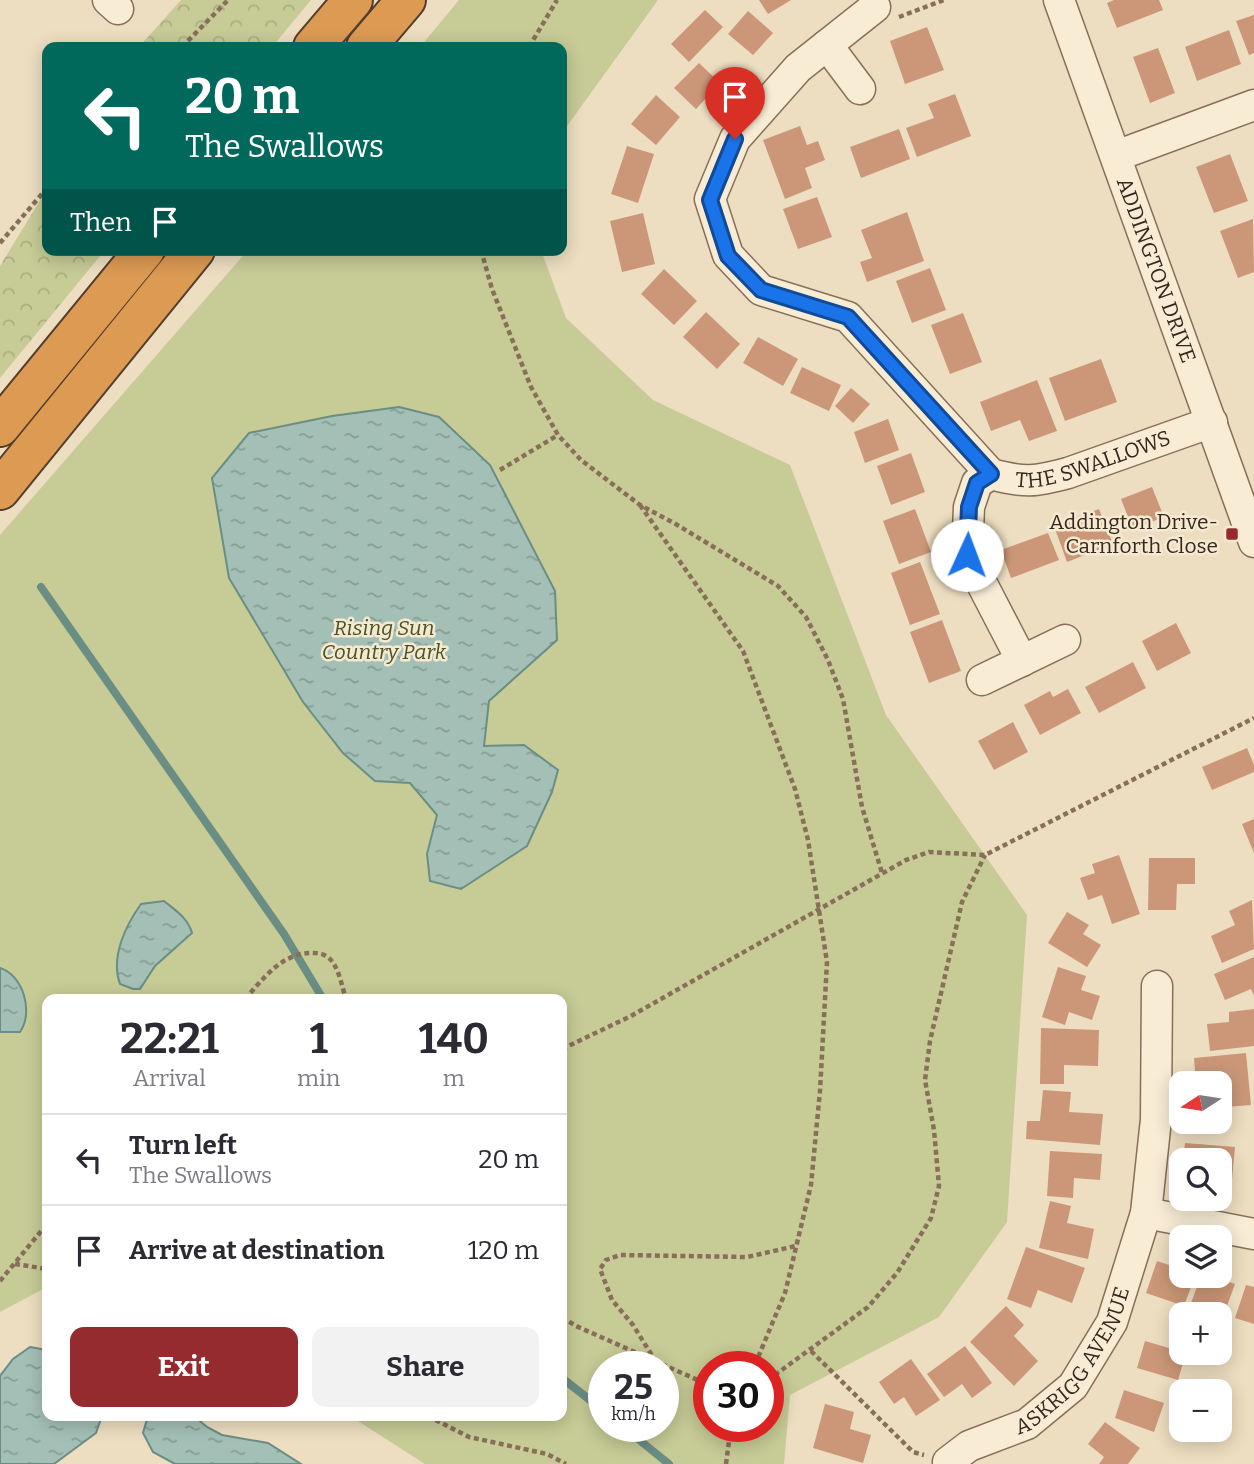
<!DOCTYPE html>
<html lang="en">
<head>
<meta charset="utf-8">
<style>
	body { margin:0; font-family:Bitter,serif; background:#f2f2f3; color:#2b2b33; height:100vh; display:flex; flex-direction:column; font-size:26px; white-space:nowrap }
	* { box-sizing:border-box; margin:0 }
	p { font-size:23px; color:#7c7c81 }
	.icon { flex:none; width:38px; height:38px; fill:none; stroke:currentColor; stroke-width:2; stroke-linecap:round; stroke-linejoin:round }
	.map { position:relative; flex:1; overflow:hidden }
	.sheet { position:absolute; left:42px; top:994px; width:525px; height:427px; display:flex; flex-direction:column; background:#fff; border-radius:14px; box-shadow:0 4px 18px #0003 }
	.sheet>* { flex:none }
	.guide { position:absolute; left:42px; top:42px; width:525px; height:214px; border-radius:14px; box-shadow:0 4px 18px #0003; background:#00695c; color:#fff; overflow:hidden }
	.needle { width:46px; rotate:258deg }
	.tools { position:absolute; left:1169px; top:1071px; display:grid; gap:14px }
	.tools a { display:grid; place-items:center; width:63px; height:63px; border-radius:14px; background:#fff; box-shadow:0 4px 18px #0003; font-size:35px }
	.speed { position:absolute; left:588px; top:1351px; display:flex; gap:14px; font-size:35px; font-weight:700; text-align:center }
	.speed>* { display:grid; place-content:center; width:91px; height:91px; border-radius:50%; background:#fff; box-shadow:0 4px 18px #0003; line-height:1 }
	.speed small { font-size:18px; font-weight:400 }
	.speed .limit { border:10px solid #d22; background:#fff; color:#111 }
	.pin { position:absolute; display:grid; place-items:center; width:60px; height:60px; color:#fff; margin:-72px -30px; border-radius:50% 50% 50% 0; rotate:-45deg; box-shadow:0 0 7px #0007 }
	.pin .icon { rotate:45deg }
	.me { position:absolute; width:77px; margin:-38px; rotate:2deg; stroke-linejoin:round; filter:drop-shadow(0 0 5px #0008) }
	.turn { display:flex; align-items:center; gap:24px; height:147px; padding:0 28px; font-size:32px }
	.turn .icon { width:91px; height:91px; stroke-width:2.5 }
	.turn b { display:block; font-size:49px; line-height:60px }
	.then { display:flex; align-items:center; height:66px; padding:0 28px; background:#0003; gap:14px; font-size:26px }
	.eta { display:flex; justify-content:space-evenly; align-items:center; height:119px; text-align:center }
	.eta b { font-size:42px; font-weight:700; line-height:49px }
	.cta { display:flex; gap:14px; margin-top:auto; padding:14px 28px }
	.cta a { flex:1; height:80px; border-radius:14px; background:#952a2f; color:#fff; font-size:28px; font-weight:700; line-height:80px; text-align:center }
	.cta a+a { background:#f2f2f3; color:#2b2b33 }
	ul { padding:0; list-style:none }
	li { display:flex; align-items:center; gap:21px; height:91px; padding:0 28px; border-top:2px solid #e1e1e2 }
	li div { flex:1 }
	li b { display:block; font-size:26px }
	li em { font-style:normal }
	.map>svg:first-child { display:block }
	.forest { fill:url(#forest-crowns) }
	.green { fill:#c7cb96; fill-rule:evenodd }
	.water { fill:url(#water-ripples); stroke:#6b8e84; stroke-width:2 }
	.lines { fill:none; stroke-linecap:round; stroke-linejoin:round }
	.stream { stroke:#6b8e84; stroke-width:8 }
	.building { fill:#cb9778 }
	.minor-casing { stroke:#876f59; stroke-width:33 }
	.highway-casing { stroke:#543e2d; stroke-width:42 }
	.path { stroke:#876f59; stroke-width:4.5; stroke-dasharray:5 3.5; stroke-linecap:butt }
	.minor { stroke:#f8ecd5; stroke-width:30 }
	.highway { stroke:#dc9a53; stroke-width:38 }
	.route-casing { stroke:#114b97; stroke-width:18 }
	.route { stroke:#1a73e8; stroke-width:12 }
	.poi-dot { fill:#952a2f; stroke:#f5e9d1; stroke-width:2.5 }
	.labels { text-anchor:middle; stroke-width:5; stroke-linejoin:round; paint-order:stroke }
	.street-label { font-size:21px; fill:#36281d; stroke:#f5e9d1 }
	.poi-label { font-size:21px; fill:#36281d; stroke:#f5e9d1; text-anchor:end }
	.park-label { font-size:21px; font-style:italic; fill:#495324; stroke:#f5e9d1 }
</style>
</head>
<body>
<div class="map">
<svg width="1254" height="1464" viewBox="0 0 1254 1464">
	<defs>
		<pattern id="forest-crowns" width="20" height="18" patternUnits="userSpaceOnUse" patternTransform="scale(1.75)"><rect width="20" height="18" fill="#c7cb96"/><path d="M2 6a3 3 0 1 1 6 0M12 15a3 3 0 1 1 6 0" fill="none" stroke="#acae81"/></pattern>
		<pattern id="water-ripples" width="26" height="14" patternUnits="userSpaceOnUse" patternTransform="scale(1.75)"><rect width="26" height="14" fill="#a4c0b6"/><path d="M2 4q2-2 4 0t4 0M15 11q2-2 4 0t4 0" fill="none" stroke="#869c93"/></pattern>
	</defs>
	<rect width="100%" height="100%" fill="#eddec1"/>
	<path class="forest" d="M181 0H311L272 47H139Z
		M47 189V250H105L0 378V266Z"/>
	<path class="green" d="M459 0H658L562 133V47H420Z
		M248 250H541L566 318 653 400 790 465 886 715 1027 915 1007 1222 939 1317 790 1395 784 1464H425L350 1416H562V999H47V1287L0 1312V535ZM604 1367H663V1426H604ZM709 1367H768V1426H709Z"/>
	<path class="water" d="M399 407 439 417 490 465 555 591 557 640 489 701 484 746 524 745 558 770 552 792 527 846 461 889 430 881 427 854 437 815 410 783 375 781 343 753 303 702 229 578 212 478 249 433 332 416Z
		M164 901C175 910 188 918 192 933L155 966 140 989H133L120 984C110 957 126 925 141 904Z
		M0 968C23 975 34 1012 20 1032H0Z
		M30 1347 47 1350V1416H102L96 1433 54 1464H0V1376L13 1359Z
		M148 1416H194L207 1427 222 1435 268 1443 301 1464H175L153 1452 143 1433Z"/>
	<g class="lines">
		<path class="stream" d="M41 587 284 934 323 999
			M562 1378 604 1411
			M622 1426 669 1464"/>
	</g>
	<path class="building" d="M759 0H791L768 14Z
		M1114 0H1159L1163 10 1117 28 1107 3Z
		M705 10 723 27 689 62 671 44Z
		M748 11 773 33 753 55 728 34Z
		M1254 15V53L1249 55 1236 21Z
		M927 27 944 70 905 84 890 41Z
		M1229 30 1241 64 1197 81 1185 47Z
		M1158 48 1175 93 1150 103 1133 57Z
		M699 63 720 83 696 109 674 88Z
		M955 94 971 136 917 157 906 128 934 118 928 104Z
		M656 95 680 117 656 145 631 124Z
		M800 126 807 145 818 141 825 160 805 168 812 188 785 199 763 140Z
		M899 129 910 159 861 178 850 147Z
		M627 146 654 154 638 203 611 194Z
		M1230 154 1248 201 1214 213 1196 167Z
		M817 197 832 237 798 249 783 209Z
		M907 212 924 261 867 282 860 262 872 258 861 230Z
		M643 213 655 264 622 272 610 221Z
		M1253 219 1254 272 1238 278 1220 231Z
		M930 268 946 310 912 323 896 281Z
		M664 269 697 301 674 325 641 294Z
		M706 312 740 344 717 369 683 337Z
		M963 313 982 362 950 374 931 325Z
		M758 337 798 359 783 386 743 363Z
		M1101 359 1117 402 1065 421 1049 378Z
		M802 367 841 385 829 411 790 393Z
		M1037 380 1057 431 1029 441 1020 420 991 431 980 402Z
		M851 388 870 404 853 423 835 406Z
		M888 419 899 450 865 463 854 432Z
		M911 453 925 492 891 505 877 466Z
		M1152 487 1164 517 1133 529 1121 499Z
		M915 509 931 552 899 564 883 521Z
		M1099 509 1113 544 1067 562 1054 526Z
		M1048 533 1059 560 1011 578 1001 550Z
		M920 562 940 614 910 625 891 573Z
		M942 620 961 671 929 683 910 632Z
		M1176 623 1191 653 1157 671 1142 641Z
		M1133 662 1146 688 1099 713 1085 687Z
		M1068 689 1081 713 1040 735 1024 705 1050 691 1053 697Z
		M1013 722 1028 752 994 770 978 741Z
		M1247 748 1254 765V772L1212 790 1202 767Z
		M1254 819V853L1242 824Z
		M1119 855 1140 914 1112 924 1102 895 1088 900 1080 878 1095 873 1092 864Z
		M1149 858H1195V884H1177L1176 910H1148Z
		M1252 900 1254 949 1222 963 1211 936 1235 925 1229 911Z
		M1067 912 1089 925 1083 934 1101 945 1087 967 1048 943Z
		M1254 957V996L1251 989 1225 1000 1214 974Z
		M1058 967 1086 976 1081 990 1100 996 1092 1020 1069 1012 1065 1025 1042 1017Z
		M1254 1009V1046L1210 1051 1207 1024 1229 1022V1012Z
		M1041 1028 1099 1030 1098 1066 1064 1065V1084H1040Z
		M1246 1053 1251 1105 1225 1107 1223 1087H1220V1083H1196L1194 1058Z
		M1043 1090 1071 1092 1069 1112 1103 1114 1100 1145 1026 1139 1027 1121H1040Z
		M1185 1143 1235 1147 1231 1190 1220 1189V1160H1183Z
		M1050 1151 1102 1154 1100 1180 1074 1178 1073 1198 1047 1196Z
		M1050 1201 1071 1206 1067 1223 1094 1229 1088 1259 1039 1248Z
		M1026 1247 1085 1268 1072 1303 1038 1290 1031 1308 1007 1299Z
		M1157 1261 1181 1269V1276H1195L1184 1306 1146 1293Z
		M1201 1276H1212L1235 1284 1224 1314 1191 1303Z
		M1246 1285 1254 1287V1324L1235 1318Z
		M1006 1306 1024 1325 1014 1336 1038 1361 1014 1386 970 1342Z
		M1145 1341 1186 1353 1178 1380 1137 1368Z
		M965 1346 992 1383 972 1398 962 1384 944 1397 927 1374Z
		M911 1359 940 1400 916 1416 904 1397 894 1404 879 1382Z
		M1124 1390 1164 1403 1154 1432 1115 1418Z
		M825 1404 854 1412 850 1429 871 1435 863 1463 813 1448Z
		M1105 1422 1140 1448 1128 1464H1099L1104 1457 1088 1444Z"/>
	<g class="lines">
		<g class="minor-casing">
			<g id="minor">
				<path d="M108 0 118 9"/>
				<path id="s1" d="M1059 0 1254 542"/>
				<path id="s2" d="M875 7 798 68 735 139 710 199 728 255 761 290 848 317 991 474C1024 483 1035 482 1068 473L1212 422"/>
				<path d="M827 45 860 89"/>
				<path d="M1116 156 1254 105"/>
				<path d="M991 474 977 483 969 507 967 555 1022 661"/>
				<path d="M982 680 1065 640"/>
				<path d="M1146 1213 1254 1234"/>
				<path id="s3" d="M948 1462 969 1446 1027 1424 1073 1386 1112 1322 1146 1213 1156 1119 1157 986"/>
			</g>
		</g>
		<g class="highway-casing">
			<path id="highway" d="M313 47 353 0
				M366 47 406 0
				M0 427 145 250
				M0 490 195 250"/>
		</g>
		<path class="path" d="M899 17 944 0
			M182 47 228 0
			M529 47 557 0
			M0 243 47 188
			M481 250 492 289 531 387 558 435 581 460 640 505 674 523 778 586 806 617 828 660 843 699 862 807 882 873
			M500 470 558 435
			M640 505 743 651 795 789 808 840 827 962 820 1091 811 1185 785 1293 754 1367
			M245 999C264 978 283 951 315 953 320 953 326 955 330 959 339 968 342 987 346 999
			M562 1049 631 1016 906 860 929 852 985 855 1254 718
			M15 1264 47 1269
			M0 1281 47 1224
			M562 1317 576 1326 709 1385
			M811 1351 913 1452 924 1455
			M656 1362 633 1325 612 1300 600 1269 606 1260 620 1255 747 1257 796 1246
			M768 1380 868 1307 897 1273 931 1218 939 1186 934 1130 925 1080 930 1041 962 902 985 855
			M428 1416 469 1437 547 1454 566 1464
			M726 1464 731 1426"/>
		<use href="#minor" class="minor"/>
		<use href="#highway" class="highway"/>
	</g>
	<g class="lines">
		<g class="route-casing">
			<path id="route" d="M735 139 710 200 728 256 761 290 848 317 991 474 977 483 969 507 967 555"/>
		</g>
		<use href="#route" class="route"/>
	</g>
	<rect class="poi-dot" x="1225" y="527" width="14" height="14" rx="3.5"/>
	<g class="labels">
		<g class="street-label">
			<text dy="7" stroke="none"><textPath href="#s1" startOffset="287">ADDINGTON DRIVE</textPath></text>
			<text dy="7" stroke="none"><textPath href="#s2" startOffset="774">THE SWALLOWS</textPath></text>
			<text dy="7" stroke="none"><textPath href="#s3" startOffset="168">ASKRIGG AVENUE</textPath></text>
		</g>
		<g class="poi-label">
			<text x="1218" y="529">Addington Drive-<tspan x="1218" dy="24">Carnforth Close</tspan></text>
		</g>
		<g class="park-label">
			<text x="384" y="635">Rising Sun<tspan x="384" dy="24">Country Park</tspan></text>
		</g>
	</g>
</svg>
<div class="tools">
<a><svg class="needle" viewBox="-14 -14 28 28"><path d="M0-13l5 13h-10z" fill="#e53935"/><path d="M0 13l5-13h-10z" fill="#7c7c81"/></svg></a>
<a><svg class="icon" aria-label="search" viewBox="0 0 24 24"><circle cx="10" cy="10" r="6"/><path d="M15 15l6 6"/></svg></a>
<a><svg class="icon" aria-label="layers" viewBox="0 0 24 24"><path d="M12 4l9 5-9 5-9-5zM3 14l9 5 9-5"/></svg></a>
<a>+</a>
<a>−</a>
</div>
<div class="speed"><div>25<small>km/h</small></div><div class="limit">30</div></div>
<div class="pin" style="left:735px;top:139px;background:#d93025"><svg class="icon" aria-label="arrive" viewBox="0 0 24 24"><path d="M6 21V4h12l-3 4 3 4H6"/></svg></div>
<svg class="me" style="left:967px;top:555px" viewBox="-20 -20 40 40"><circle r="19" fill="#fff"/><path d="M0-13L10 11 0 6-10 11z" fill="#1a73e8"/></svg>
<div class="guide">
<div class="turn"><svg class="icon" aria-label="left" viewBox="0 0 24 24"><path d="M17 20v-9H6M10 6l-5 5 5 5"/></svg><div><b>20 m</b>The Swallows</div></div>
<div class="then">Then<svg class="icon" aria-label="arrive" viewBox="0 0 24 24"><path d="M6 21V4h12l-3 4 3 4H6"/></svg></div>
</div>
<section class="sheet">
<div class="eta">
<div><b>22:21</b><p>Arrival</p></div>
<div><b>1</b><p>min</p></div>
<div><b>140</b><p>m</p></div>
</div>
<ul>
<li><svg class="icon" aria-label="left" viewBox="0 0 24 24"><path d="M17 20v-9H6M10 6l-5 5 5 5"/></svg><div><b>Turn left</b><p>The Swallows</p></div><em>20 m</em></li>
<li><svg class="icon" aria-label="arrive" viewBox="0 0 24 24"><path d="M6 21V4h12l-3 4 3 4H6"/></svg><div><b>Arrive at destination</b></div><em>120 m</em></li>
</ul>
<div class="cta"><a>Exit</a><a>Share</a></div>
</section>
</div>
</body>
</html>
